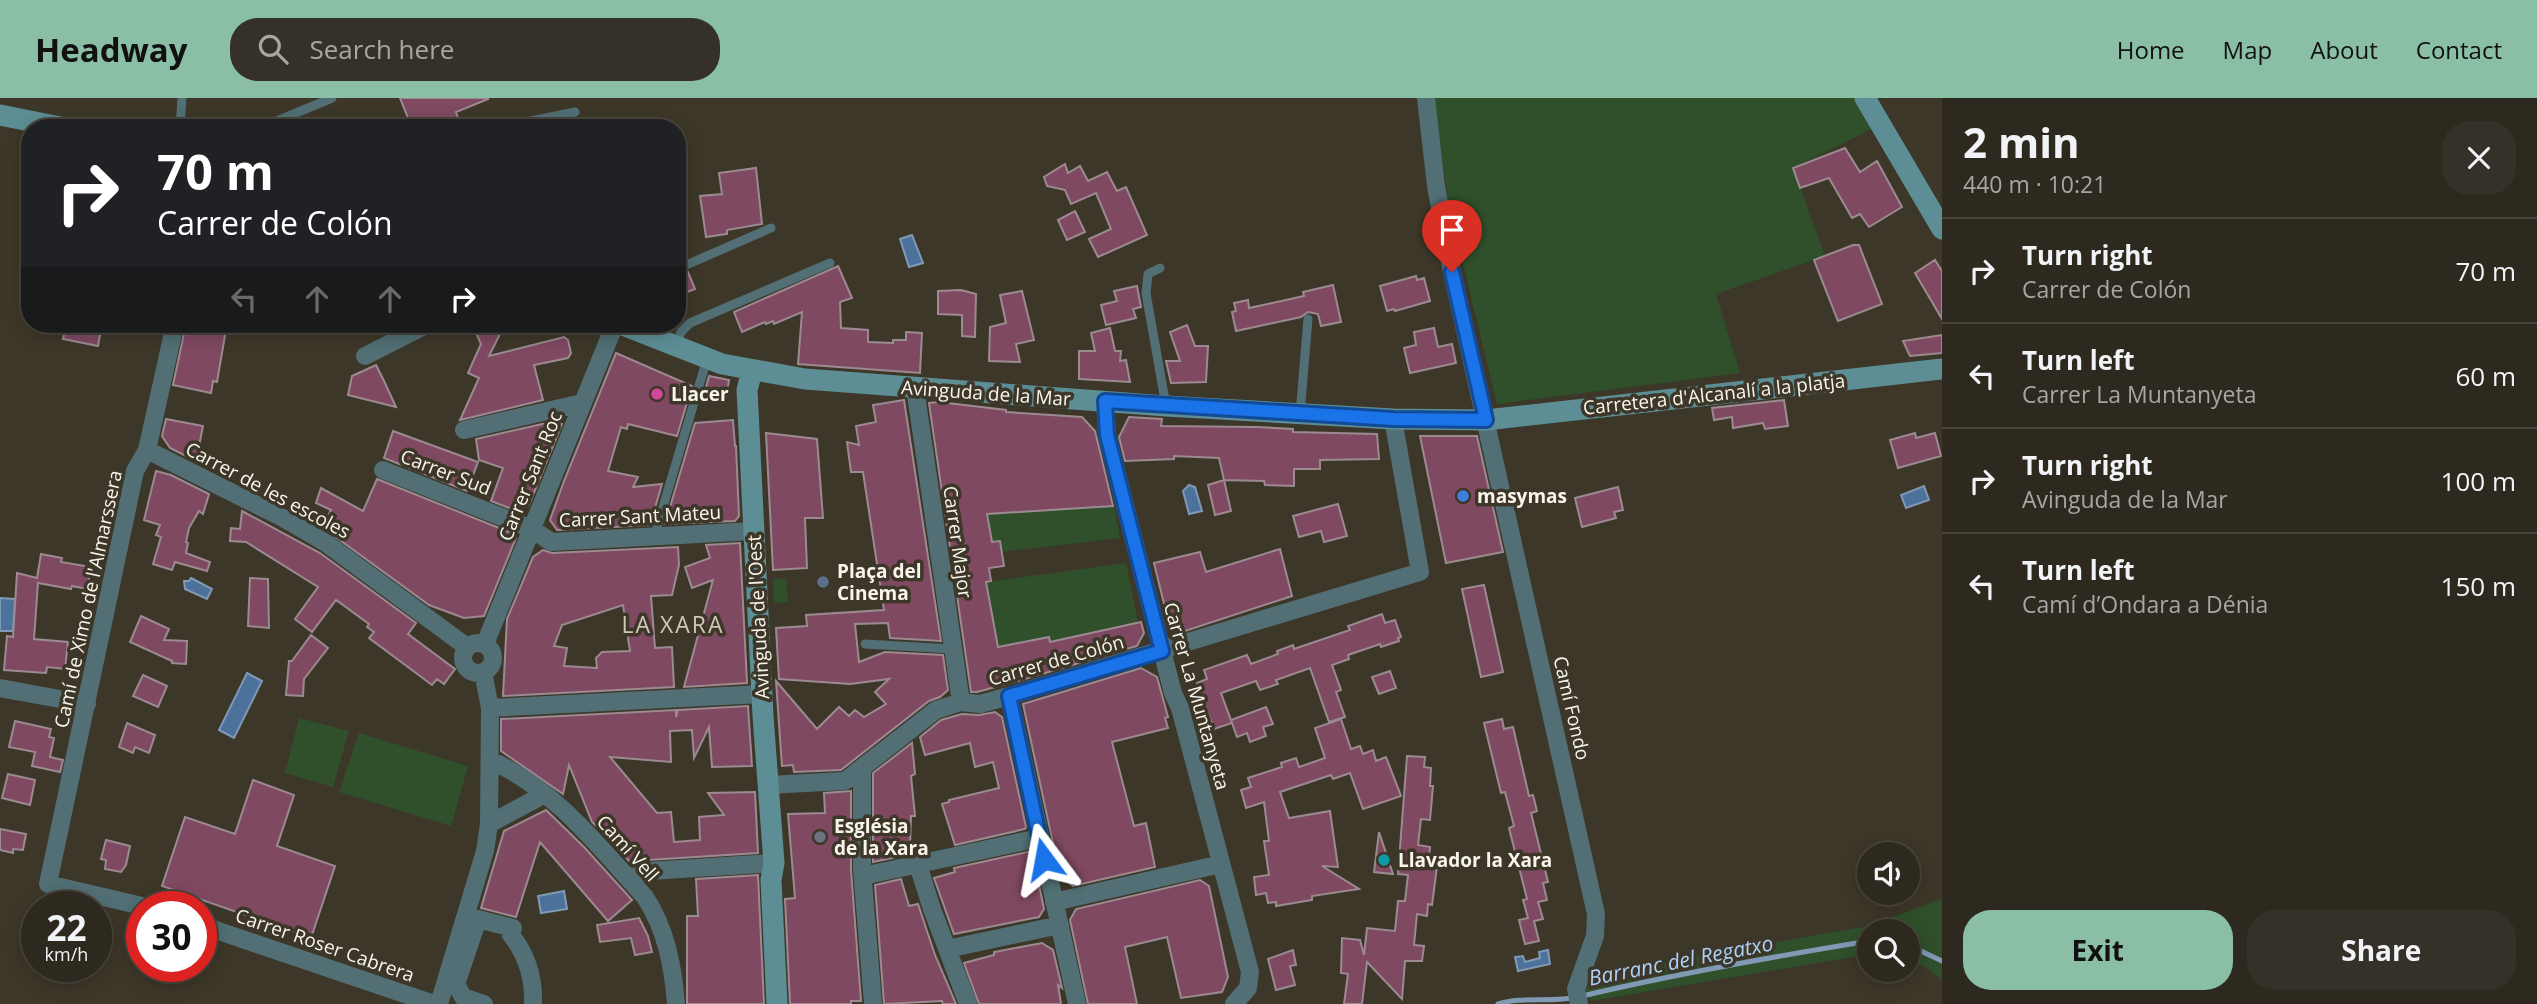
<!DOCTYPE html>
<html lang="en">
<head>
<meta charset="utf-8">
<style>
	body { margin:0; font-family:"Open Sans",sans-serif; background:#363128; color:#f1f3f6; height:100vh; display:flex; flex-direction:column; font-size:26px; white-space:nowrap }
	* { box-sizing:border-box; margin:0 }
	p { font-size:23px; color:#a7a6a4 }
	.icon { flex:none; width:38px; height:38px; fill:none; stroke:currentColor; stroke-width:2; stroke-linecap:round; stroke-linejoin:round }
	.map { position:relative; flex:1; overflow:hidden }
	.details { display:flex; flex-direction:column; background:#2e291f; width:595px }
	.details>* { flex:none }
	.guide { position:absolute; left:21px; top:21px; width:665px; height:214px; border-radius:28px; box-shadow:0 4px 18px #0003,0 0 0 2px #49453d; background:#202124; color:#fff; overflow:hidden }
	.controls { position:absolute; left:1857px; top:744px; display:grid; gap:14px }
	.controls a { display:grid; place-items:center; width:63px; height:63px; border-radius:50%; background:#2e291f; box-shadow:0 4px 18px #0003,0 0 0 2px #49453d; font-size:35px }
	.speed { position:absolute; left:21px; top:793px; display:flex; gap:14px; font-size:35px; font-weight:700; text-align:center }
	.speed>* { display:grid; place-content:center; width:91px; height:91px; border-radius:50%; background:#2e291f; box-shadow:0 4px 18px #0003,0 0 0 2px #49453d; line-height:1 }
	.speed small { font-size:18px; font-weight:400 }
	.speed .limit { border:10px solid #d22; background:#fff; color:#111 }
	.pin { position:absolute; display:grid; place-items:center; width:60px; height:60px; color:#fff; margin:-72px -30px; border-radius:50% 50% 50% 0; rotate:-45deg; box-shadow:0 0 7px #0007 }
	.pin .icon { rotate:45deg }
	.me { position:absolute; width:77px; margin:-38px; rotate:347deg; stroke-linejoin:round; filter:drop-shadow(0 0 5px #0008) }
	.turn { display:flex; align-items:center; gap:24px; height:147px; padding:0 21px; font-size:32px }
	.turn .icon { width:91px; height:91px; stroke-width:2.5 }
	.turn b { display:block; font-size:49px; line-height:60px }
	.lanes { display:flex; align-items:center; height:66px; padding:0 21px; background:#0003; justify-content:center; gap:35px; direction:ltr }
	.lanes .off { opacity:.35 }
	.round { display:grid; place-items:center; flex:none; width:74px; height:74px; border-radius:28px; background:#363128 }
	.head { display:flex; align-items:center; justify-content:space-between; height:119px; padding:0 21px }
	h1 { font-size:42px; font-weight:700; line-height:52px }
	.button { display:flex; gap:14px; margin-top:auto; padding:14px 21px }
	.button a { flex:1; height:80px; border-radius:28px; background:#8abfa5; color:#111; font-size:28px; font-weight:700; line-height:80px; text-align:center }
	.button a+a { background:#363128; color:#f1f3f6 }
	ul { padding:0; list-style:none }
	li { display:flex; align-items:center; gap:21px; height:105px; padding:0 21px; border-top:2px solid #49453d }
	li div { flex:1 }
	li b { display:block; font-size:26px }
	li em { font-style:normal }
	header { display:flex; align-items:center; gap:42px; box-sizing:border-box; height:98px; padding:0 35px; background:#8abfa5; color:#111 }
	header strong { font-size:33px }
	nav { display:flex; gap:38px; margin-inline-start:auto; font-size:24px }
	.search { width:490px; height:63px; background:#363128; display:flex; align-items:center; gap:18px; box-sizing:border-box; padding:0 24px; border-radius:28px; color:#a7a6a4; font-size:26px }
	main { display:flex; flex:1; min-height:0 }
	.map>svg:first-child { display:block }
	.green { fill:#2f502b }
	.water { fill:#4c729c; stroke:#8099b4; stroke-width:2 }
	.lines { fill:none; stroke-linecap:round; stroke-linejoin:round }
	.stream { stroke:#8099b4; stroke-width:5 }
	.building { fill:#7f4961; stroke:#9c8a91; stroke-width:2; fill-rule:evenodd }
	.lane { stroke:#516f74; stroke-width:9 }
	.street { stroke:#516f74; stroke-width:18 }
	.secondary { stroke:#5d8e95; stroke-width:21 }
	.route-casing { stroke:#114b97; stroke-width:18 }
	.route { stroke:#1a73e8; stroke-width:12 }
	.hotel-dot { fill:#d1479c; stroke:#3d3729; stroke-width:2.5 }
	.shop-dot { fill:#3f7fe0; stroke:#3d3729; stroke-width:2.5 }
	.service-dot { fill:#5c6f8a; stroke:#3d3729; stroke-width:2.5 }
	.worship-dot { fill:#6b7280; stroke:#3d3729; stroke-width:2.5 }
	.culture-dot { fill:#0f9aa8; stroke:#3d3729; stroke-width:2.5 }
	.labels { text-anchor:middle; stroke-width:7; stroke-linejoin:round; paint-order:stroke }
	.street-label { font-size:19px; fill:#f9f5ec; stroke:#3d3729 }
	.poi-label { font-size:19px; font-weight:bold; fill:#f9f5ec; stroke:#3d3729; text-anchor:start }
	.water-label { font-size:21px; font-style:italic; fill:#afd1f8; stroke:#3d3729 }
	.quarter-label { font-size:23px; letter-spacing:2px; fill:#cec7b6; stroke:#3d3729 }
</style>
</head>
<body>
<header>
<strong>Headway</strong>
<div class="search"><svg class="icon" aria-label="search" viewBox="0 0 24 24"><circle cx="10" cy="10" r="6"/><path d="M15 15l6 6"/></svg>Search here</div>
<nav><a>Home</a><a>Map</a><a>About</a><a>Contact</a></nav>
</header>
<main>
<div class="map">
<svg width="1942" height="906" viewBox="0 0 1942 906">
	<rect width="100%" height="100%" fill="#3d3729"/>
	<path class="green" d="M1433 0H1856L1874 30 1793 70 1825 158 1716 196 1740 275 1497 306 1450 112Z
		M1114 408 1120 440 1002 454 992 444 986 416Z
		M1126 465 1138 525 1050 544 1049 539 998 549 972 486Z
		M786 480 788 504 774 505 773 481Z
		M299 620 349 633 333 689 285 675Z
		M359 635 468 668 451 728 339 694Z
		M1942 801V882L1930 872 1908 860V833H1869V856L1591 903 1584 887 1586 877 1868 828Z"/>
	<path class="water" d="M912 137 923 165 909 169 900 141Z
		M1189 387 1195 389 1202 413 1189 416 1183 393Z
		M1924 388 1929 402 1906 410 1901 397Z
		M191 480 212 491 207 501 185 491 184 483H189Z
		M0 500 15 501 13 533H0Z
		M247 575 262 583 234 640 219 632Z
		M564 793 567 811 541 815 538 798Z
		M1548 852 1550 866 1518 873 1515 859 1523 858 1525 864 1540 860 1539 854Z"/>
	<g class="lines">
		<path class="stream" d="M1908 847 1942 863
			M1498 906C1523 898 1551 905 1578 899 1674 876 1771 859 1869 843"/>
	</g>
	<path class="building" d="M400 0H488V1L456 14 458 20 434 30 430 23 412 30Z
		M1845 50 1860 74 1877 63 1902 109 1869 129 1860 116 1852 120 1829 80 1800 90 1793 70Z
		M1065 66 1068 75 1080 68 1088 83 1107 74 1117 93 1126 89 1147 137 1098 159 1089 141 1111 131 1096 95 1071 106 1065 92 1047 88 1044 79Z
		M756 70 762 126 727 132V136L706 139 700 98 722 96 719 75Z
		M1075 113 1085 134 1067 142 1058 122Z
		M1853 147H1859L1882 206 1838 223 1814 162Z
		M1935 162 1942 173V221L1915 175Z
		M838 168 852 200 840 204 841 230 868 232V244L893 245V242H906V234L922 235 920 275 798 266 802 214 774 226 773 223 766 226 765 224 742 234 734 214Z
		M688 174 695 191 677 198V178Z
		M1416 178 1417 182 1424 180 1430 203 1395 213 1394 211 1387 213 1380 188Z
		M1333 187 1341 224 1321 228 1318 216 1308 214 1301 219 1236 233 1232 214 1236 213 1234 205 1248 202 1249 210 1304 198 1303 194Z
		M1137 188 1141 209 1133 211 1136 220 1106 227 1101 207 1117 203 1114 193Z
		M961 192 976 196 975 239 962 238V217L938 216V193Z
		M1022 193 1034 242 1016 246 1020 264 989 263 990 229 1006 225 1000 197Z
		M66 226H102L98 248 63 241Z
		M186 226H227L217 284 213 283 211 295 173 287Z
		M472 226H505L489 258 564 239 568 242 571 255 568 260 534 267 543 302 460 322 479 280 468 275 481 246Z
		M1187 227 1195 248H1208L1206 284 1171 285 1166 263H1180L1170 234Z
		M1110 230 1115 253H1121L1120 263 1126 262 1130 284 1079 281V253H1095L1091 235Z
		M1434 230 1438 249 1452 246 1456 265 1410 275 1404 250 1416 247 1414 234Z
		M1942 237V255L1910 258 1903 243Z
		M616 255 692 288 677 338 628 326 627 331 621 329 608 373 638 379 633 389 662 386 650 427 557 432 550 422 564 383Z
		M376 267 384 283 396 309 348 297 352 278Z
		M709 278 729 282 726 301 704 297Z
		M904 302 941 543 890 540 888 525 855 526 859 564 885 554 943 557 948 592 940 599 929 603 841 672 794 674 793 667 782 668 776 583 817 631 839 609 849 618 855 612 864 619 886 606 875 594 889 581 850 586 779 581 776 530 807 528 806 517 884 512 863 374H851L847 344 859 347 856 328 876 324 873 307Z
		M1784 302 1788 328 1765 331 1763 325 1733 330 1732 319 1714 322 1712 310Z
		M939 304 1006 312V314L1082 319 1095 333 1113 408 987 416 992 444 1000 443 1004 468 989 470 991 483 986 484 998 549 1049 539 1050 544 1141 524 1144 535 1137 548 1018 583 977 594H971L929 305Z
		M1129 319 1162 321 1161 328 1257 329 1293 331V334L1377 336 1379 361 1320 362V371H1294V388L1265 387 1264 383 1224 382 1219 360 1174 358V361L1125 363 1119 339Z
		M166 321 203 328 196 363 170 350 162 338Z
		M733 322 735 348H736L739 418 735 423 665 426 695 325Z
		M555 323 562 326 529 407 517 413 491 403 503 370 479 362 476 341Z
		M393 333 478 364 467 393 384 360Z
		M766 335 817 341 823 420H805L807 470 773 472Z
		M1915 335 1916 340 1935 335 1941 358 1898 370 1890 342Z
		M1420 338H1477L1503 454 1446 465Z
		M156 373 171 377 209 396 203 416 199 413 189 430 186 444 188 445 186 455 210 464 207 473 175 464 172 472 153 466 161 439 156 437 160 427 144 422Z
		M377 381 514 436 516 440 484 518 464 520 429 507 322 429 331 412 316 405 321 390 363 413Z
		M1224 382 1231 413 1215 417 1208 387Z
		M1618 389 1623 412 1614 414 1616 420 1582 429 1575 400Z
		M1338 406 1347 438 1324 444 1321 433 1299 439 1293 418Z
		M242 413 320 455 416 525 408 536 455 571 444 586 437 581 432 587 369 540 374 534 367 529 369 526 336 502 312 534 295 521 318 489 246 444 230 443 231 430 240 431Z
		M740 445 747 585 684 589 713 482 692 490 685 469 710 460 706 447Z
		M678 449 679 467 672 497 651 498 655 550 672 549 674 589 503 598 507 521 533 459 543 452 552 455ZM623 507 630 553 602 554 596 560 597 570 564 568 567 550 554 548 562 527Z
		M1280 451 1292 498 1182 534 1169 526 1154 465 1200 454 1206 474Z
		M41 456 62 460 61 464 91 469 87 491 72 488 71 491 38 485 34 541 68 544 65 571 47 569 46 575 4 572 7 538 13 539 17 475 37 480Z
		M250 480 268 481 269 530 248 528Z
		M1484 487 1503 574 1481 579 1462 491Z
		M1382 516 1385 525 1395 522 1401 539 1398 540 1399 543 1381 549 1380 546 1348 557 1349 561 1332 567 1341 592 1336 594 1345 619 1329 624 1310 570 1276 582 1278 586 1260 592 1256 583 1221 595 1232 625 1214 631 1197 585 1207 581 1204 572 1247 557 1251 566 1278 556 1277 553 1293 547 1294 551 1350 532 1348 528Z
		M141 518 169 531 164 542 187 543 186 566 172 565V563L130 544Z
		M311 537 328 550 304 581 303 598 286 597 289 563H292Z
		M1141 570 1157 579 1168 619 1165 620 1168 630 1112 644 1134 728 1146 725 1155 769 1073 788 1060 778 1023 606Z
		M1390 573 1396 590 1379 596 1372 579Z
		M143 577 167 588 158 609 133 598Z
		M748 608 752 668 712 669 709 629 694 660 692 632 670 633 671 664 610 659 657 715 671 714 674 744 700 742 699 719 724 717 708 695 755 694 758 755 648 762 632 766 592 724 569 667 563 696 501 653V621L676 612V619L678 612Z
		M1266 609 1273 626 1263 629 1266 638 1250 644 1247 635 1237 639 1231 622Z
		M995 614 1002 619 1026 729 1025 731 955 747 942 706 949 704V702L999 690 993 664 975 669 970 645 925 657 920 639 941 622 962 616 979 617Z
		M1341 621 1351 651 1360 648 1363 656 1373 652 1376 663 1386 659 1401 698 1363 711 1350 675 1333 681 1331 677 1280 694 1289 720 1330 713 1338 769 1322 768 1359 791 1312 798V802L1276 808V804L1268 805 1266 795 1256 797 1254 779 1269 777 1264 743H1269L1264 704 1246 710 1241 692 1251 689 1248 680 1282 669 1281 665 1296 660 1299 669 1325 660 1315 630Z
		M1502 621 1504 631 1513 629 1529 698 1533 697 1537 713 1531 715 1548 784 1543 785 1547 802 1538 804 1543 821 1534 823 1539 843 1525 846 1519 822 1528 820 1523 802 1527 801 1509 730 1514 728 1505 694 1501 695 1484 625Z
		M15 623 51 631 49 639 54 640 50 659 63 662 60 674 32 668 35 654 9 649Z
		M127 625 155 637 149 655 135 649 133 655 119 649Z
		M912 645 915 676 911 678 915 718H911L910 749H905L907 757 873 764V675Z
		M1407 658 1425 659 1424 669 1431 670 1430 688H1433L1430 722 1421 721 1418 747 1430 749 1429 760 1438 761 1432 807 1428 806 1427 818 1417 816 1414 847 1424 848 1422 863H1405L1402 901 1367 864 1362 906H1344L1348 876 1341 875 1342 840 1360 842 1364 857 1367 830 1395 833 1398 803H1405L1408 777 1398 776Z
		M8 676 35 682 30 707 2 700Z
		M253 682 294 697 277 748 335 768 311 840 162 788 185 719 235 736Z
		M851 693V772L861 903H851V906H790L785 801 795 800 788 716 825 715 824 695Z
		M546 712 584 749 632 802 608 823 540 744 516 819 481 810 504 733Z
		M0 731 26 736 23 752 13 751V755L0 752Z
		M1379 734 1393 776 1374 774Z
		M106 742 130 748 126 767 121 774 105 771 106 762 101 761Z
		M1032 753 1044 811 1039 819 954 836 934 780 955 774 954 770Z
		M758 777 764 906H687V818H698L696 781Z
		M901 781 909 808 918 806 935 857 956 906H943L942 903 884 906 875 787Z
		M1200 782 1209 788 1228 879 1222 894 1181 900 1167 839 1125 849 1137 906H1088L1070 822 1076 811Z
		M639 820 648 838 652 854 635 857 631 840 600 844 597 827Z
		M1042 845 1053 852 1062 890 1058 887 1061 906H979L964 865 994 857V854Z
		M1293 852 1296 867 1290 868 1295 887 1276 892 1268 861Z"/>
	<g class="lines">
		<path class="lane" d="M180 30 182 0
			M260 30 332 0
			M496 30 575 14
			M1160 170 1148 176 1146 195 1166 308
			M677 171 771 130
			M676 248 681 234 690 225 830 165
			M1300 316 1308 221
			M654 439 707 261
			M865 546 953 551"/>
		<path class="street" d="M1426 0 1436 88 1452 174 1596 816 1595 838 1576 891 1579 906
			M365 258 428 226
			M915 290 961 604
			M1105 304 1107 337 1168 576 1173 595 1180 610 1250 874 1248 890 1234 906
			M464 332 582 305
			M147 352 283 420 326 445 467 549
			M383 372 532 431 551 444 754 433
			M463 560a15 15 0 1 1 30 0a15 15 0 1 1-30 0Z
			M485 546 615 226
			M0 590 87 606
			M1009 598 1077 906
			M490 610 762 596
			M490 662C555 691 598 748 645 799 666 831 673 868 676 906
			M862 671V771L873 906
			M767 687 845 683 936 612 961 604 980 606 1009 598 1420 474 1393 321
			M489 726 545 696
			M918 767 932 811 968 906
			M635 777 649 773 774 765
			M863 778 1039 740
			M1054 804 1221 766
			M142 808 48 786 135 373 147 352 175 226
			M201 827 434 906
			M947 851 1060 827
			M439 906 485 753 489 726 490 610 483 574
			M484 906 463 899 456 886 478 821 513 830 511 837C527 857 534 880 533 906"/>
		<path class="secondary" d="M1865 0 1942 131
			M0 17 65 30
			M620 226 722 266 805 281 1166 308 1393 321 1486 322 1942 271
			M752 273 747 292 763 618 774 765 771 782 777 906"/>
	</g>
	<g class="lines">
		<g class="route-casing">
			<path id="route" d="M1044 761 1009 598 1162 553 1107 337 1105 303 1393 321 1486 322 1452 174"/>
		</g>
		<use href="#route" class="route"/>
	</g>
	<circle class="hotel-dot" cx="657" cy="296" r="7"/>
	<circle class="shop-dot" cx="1463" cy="398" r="7"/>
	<circle class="service-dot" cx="823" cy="484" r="7"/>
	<circle class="worship-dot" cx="820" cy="739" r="7"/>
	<circle class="culture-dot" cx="1384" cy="762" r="7"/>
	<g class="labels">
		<g class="street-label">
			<text transform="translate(986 295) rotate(4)" y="7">Avinguda de la Mar</text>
			<text transform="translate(1714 296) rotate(-6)" y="7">Carretera d'Alcanalí a la platja</text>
			<text transform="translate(446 374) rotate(21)" y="7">Carrer Sud</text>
			<text transform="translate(530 378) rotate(-68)" y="7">Carrer Sant Roc</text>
			<text transform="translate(268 392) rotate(28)" y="7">Carrer de les escoles</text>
			<text transform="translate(640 418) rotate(-3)" y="7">Carrer Sant Mateu</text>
			<text transform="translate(958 444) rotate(82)" y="7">Carrer Major</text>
			<text transform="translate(88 501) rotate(-78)" y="7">Camí de Ximo de l'Almarssera</text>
			<text transform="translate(758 519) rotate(-93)" y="7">Avinguda de l'Oest</text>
			<text transform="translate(1056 562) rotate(-16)" y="7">Carrer de Colón</text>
			<text transform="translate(1197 598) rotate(74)" y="7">Carrer La Muntanyeta</text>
			<text transform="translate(1572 610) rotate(77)" y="7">Camí Fondo</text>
			<text transform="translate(628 750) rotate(48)" y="7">Camí Vell</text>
			<text transform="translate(325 847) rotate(19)" y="7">Carrer Roser Cabrera</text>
		</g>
		<g class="poi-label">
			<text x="671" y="303">Llacer</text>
			<text x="1477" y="405">masymas</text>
			<text x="837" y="480">Plaça del<tspan x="837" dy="22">Cinema</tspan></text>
			<text x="834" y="735">Església<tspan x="834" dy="22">de la Xara</tspan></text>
			<text x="1398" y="769">Llavador la Xara</text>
		</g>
		<g class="water-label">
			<text transform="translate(1681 863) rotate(-11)" y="7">Barranc del Regatxo</text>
		</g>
		<g class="quarter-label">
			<text x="673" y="535">LA XARA</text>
		</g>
	</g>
</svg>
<div class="controls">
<a><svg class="icon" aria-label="sound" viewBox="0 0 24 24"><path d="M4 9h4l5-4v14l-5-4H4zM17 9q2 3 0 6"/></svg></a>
<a><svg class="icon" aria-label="search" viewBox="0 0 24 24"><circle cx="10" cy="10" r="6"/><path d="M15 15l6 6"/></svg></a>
</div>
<div class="speed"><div>22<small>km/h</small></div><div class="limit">30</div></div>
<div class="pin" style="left:1452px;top:174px;background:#d93025"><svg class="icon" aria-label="arrive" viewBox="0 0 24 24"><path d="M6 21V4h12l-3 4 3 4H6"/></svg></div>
<svg class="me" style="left:1044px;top:761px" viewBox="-20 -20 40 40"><path d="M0-17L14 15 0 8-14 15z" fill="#1a73e8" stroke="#fff" stroke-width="4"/></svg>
<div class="guide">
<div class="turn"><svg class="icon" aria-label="right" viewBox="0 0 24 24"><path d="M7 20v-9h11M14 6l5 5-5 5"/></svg><div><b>70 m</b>Carrer de Colón</div></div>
<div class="lanes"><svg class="icon off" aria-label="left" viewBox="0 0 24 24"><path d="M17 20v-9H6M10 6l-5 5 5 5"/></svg><svg class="icon off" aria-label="ahead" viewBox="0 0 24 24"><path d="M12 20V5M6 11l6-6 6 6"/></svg><svg class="icon off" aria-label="ahead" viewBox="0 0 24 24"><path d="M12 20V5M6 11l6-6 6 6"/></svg><svg class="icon" aria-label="right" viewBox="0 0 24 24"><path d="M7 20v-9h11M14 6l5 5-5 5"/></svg></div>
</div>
</div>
<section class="details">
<div class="head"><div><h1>2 min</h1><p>440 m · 10:21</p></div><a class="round"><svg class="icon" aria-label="close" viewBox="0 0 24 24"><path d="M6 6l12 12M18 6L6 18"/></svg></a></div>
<ul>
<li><svg class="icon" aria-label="right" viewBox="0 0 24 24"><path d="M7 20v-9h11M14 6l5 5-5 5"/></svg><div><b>Turn right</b><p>Carrer de Colón</p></div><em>70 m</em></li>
<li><svg class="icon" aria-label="left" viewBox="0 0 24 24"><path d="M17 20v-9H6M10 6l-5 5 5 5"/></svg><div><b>Turn left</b><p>Carrer La Muntanyeta</p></div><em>60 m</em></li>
<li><svg class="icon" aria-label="right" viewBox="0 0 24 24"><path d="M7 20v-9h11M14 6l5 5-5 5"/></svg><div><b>Turn right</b><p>Avinguda de la Mar</p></div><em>100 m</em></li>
<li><svg class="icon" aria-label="left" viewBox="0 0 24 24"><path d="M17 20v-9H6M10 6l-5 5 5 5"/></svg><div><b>Turn left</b><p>Camí d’Ondara a Dénia</p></div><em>150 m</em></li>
</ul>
<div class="button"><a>Exit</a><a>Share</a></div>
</section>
</main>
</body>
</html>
